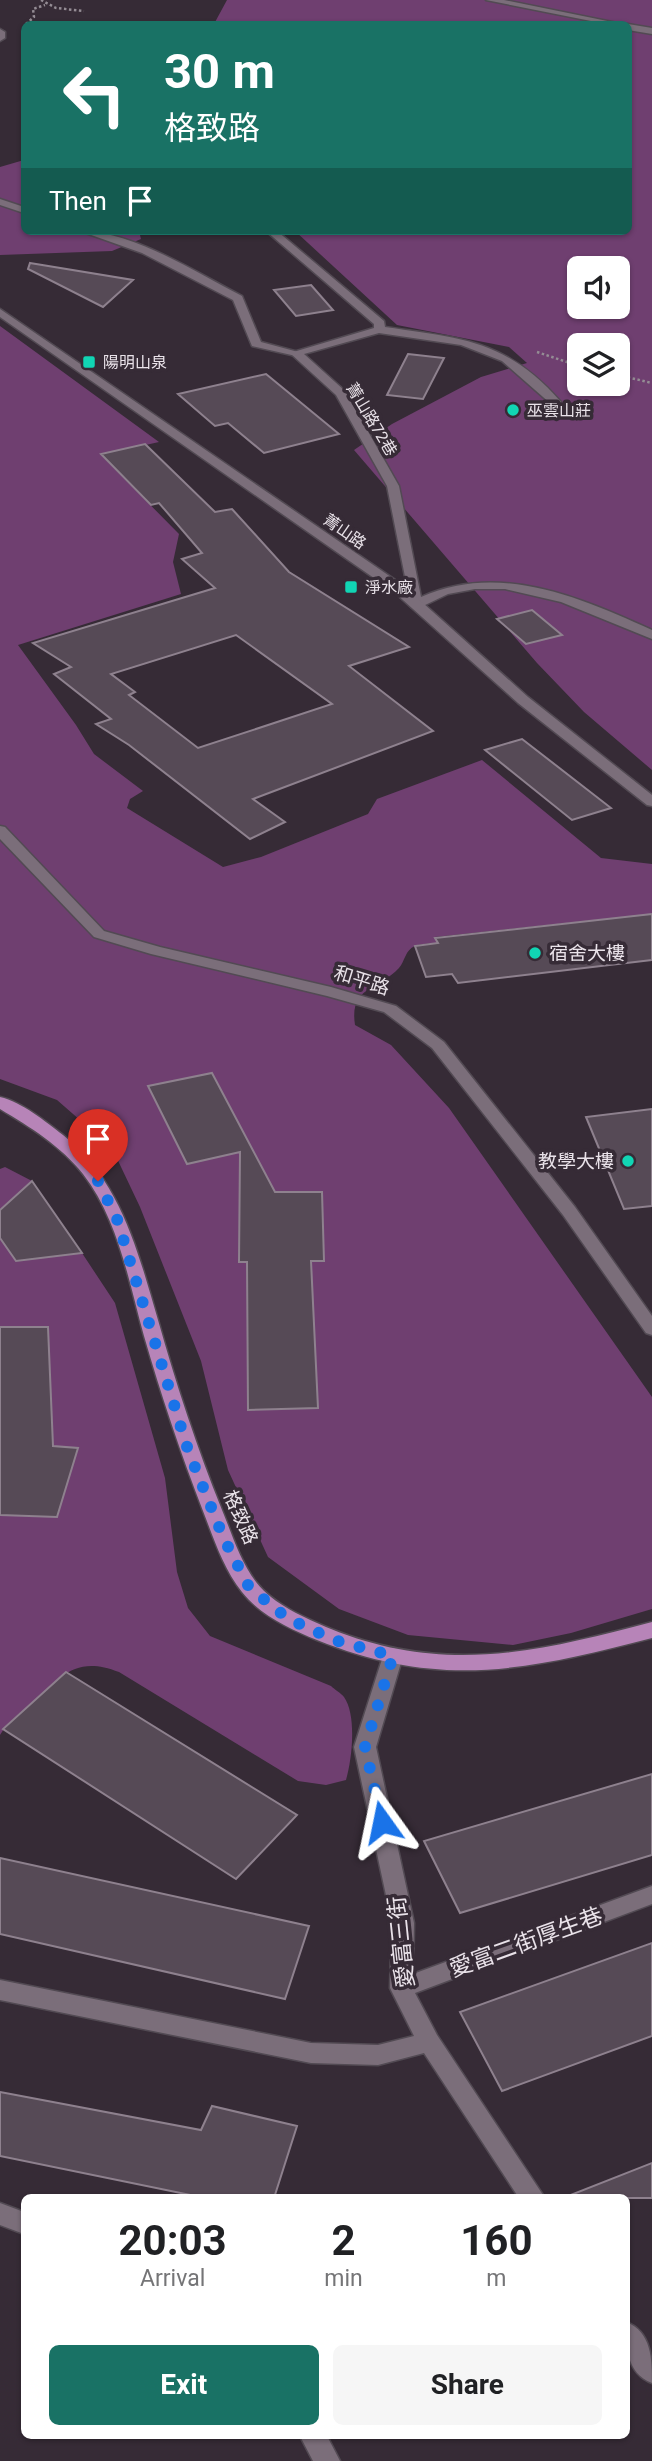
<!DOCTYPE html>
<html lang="en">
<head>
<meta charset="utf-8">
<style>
	body { margin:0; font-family:Roboto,"Noto Sans TC",sans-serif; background:#f6f6f6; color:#202124; height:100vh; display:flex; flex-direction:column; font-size:26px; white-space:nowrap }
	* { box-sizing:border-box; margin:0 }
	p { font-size:23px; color:#757577 }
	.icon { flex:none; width:38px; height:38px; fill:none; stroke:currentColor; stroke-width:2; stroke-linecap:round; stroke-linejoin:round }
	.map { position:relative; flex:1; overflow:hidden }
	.sheet { position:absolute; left:21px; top:2194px; width:609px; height:245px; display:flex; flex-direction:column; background:#fff; border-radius:10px; box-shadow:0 2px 5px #0004 }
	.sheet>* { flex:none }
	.guide { position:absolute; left:21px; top:21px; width:611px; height:214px; border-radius:10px; box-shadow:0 2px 5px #0004; background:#197265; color:#fff; overflow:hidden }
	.fabs { position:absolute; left:567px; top:256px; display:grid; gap:14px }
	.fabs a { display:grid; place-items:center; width:63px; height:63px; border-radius:10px; background:#fff; box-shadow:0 2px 5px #0004; font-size:35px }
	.pin { position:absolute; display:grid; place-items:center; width:60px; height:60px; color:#fff; margin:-72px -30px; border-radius:50% 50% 50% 0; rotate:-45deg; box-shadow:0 0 7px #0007 }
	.pin .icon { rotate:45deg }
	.me { position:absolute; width:77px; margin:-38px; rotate:348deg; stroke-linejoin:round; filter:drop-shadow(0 0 5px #0008) }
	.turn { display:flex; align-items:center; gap:24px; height:147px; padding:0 28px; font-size:32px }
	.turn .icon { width:91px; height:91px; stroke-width:2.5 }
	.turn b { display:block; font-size:49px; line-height:60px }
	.then { display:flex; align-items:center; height:66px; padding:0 28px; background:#0003; gap:14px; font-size:26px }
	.eta { display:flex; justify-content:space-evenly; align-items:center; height:119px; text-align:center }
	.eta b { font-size:42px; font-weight:700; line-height:49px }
	.cta { display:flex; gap:14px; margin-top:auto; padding:14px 28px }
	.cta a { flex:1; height:80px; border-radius:10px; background:#197265; color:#fff; font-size:28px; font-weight:700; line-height:80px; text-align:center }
	.cta a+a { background:#f6f6f6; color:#202124 }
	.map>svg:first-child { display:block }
	.green { fill:#6f3f70; fill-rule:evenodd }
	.building { fill:#564a56; stroke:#8e818e; stroke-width:2; fill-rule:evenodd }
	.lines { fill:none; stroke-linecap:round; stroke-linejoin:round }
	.lane-casing { stroke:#524a53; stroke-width:3 }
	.street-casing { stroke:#524a53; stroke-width:3 }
	.secondary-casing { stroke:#524a53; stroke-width:3 }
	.primary-casing { stroke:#524a53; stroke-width:3 }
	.path { stroke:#948c94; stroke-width:2.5; stroke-dasharray:2.5 2.5; stroke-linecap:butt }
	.lane { fill:#7b6e7a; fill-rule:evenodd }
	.street { fill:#7b6e7a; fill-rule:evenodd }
	.secondary { fill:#7b6e7a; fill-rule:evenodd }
	.primary { fill:#b784b8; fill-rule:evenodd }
	.route { stroke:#1a73e8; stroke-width:12; stroke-dasharray:0 21.6 }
	.poi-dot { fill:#11d5b4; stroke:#362b36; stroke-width:2.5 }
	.labels { text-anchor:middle; stroke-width:7; stroke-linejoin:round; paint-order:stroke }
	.far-poi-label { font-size:16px; fill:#e9e2e9; stroke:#362b36; text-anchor:start }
	.far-street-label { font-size:16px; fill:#e9e2e9; stroke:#362b36 }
	.poi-label { font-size:19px; fill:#e9e2e9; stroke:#362b36; text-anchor:start }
	.street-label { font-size:19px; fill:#e9e2e9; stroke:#362b36 }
	.near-street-label { font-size:23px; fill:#e9e2e9; stroke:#362b36 }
</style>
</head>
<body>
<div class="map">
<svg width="652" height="2461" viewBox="0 0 652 2461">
	<rect width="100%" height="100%" fill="#362b36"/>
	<path class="green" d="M227 0H652V770L584 712 537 663 354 450 392 424 481 377 527 363 509 347 397 325 295 231H628V24H214ZM579 268H618V306H579ZM579 345H618V383H579Z
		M24 160V231H139L141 239 112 251 0 255V167Z
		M0 326 159 442 101 455 179 534 173 562 181 594 18 645 76 725 94 754 143 791 130 799 127 808 223 867 261 857 368 814 377 799 482 760 601 858 652 864V914L435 937 438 943C431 944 422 943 415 946 405 950 405 961 399 968 379 990 349 986 355 1025L391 1045 449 1108 652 1397V1609L571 1633 513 1645 408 1635 339 1609 268 1557 228 1470 201 1361 140 1207 112 1148 57 1100 0 1079Z
		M5 1167 32 1181 0 1210V1169Z
		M0 1238 16 1261 82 1253 115 1303 165 1478 177 1572 188 1608 210 1636 331 1686C335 1690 341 1693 344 1697 357 1715 352 1760 346 1780L326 1785 298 1781 119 1672C76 1655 61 1676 31 1704 20 1713 7 1723 0 1735Z"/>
	<path class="building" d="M30 263 133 280 103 307 28 269Z
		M311 285 333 310 296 316 274 290Z
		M408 354 444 358 423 399 387 395Z
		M266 374 339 434 264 453 228 423 215 426 178 394Z
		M145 444 215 512 232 509 289 572 409 647 349 666 433 731 253 799 285 822 250 839 129 745 96 724 111 719 54 674 71 667 33 643 215 588 182 559 202 553 159 503 151 505 101 454ZM236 635 332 704 198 748 129 695 135 692 111 674Z
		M532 610 562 635 526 644 497 619Z
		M522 739 611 808 572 820 485 750Z
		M652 914V960L458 983 452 974 426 977 415 946 438 943 435 938Z
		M212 1073 275 1192H322L324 1261H311L318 1408 248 1410 247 1262H239L240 1152 187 1164 148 1086Z
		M652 1109V1206L624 1209 586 1117Z
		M32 1181 82 1253 16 1261 0 1238V1210Z
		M0 1327H48L53 1446 78 1448 57 1517 0 1515Z
		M66 1672 297 1815 236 1879 3 1729Z
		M652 1774V1855L460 1913 424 1841Z
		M0 1858 309 1926 285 1999 0 1934Z
		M652 1943V2036L502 2091 460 2012Z
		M0 2092 201 2130 212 2106 297 2126 274 2198H205L0 2156Z
		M652 2163V2198H569L568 2196Z"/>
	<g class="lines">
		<g class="lane-casing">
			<path id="lane" d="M0 29 5 32V38L0 41Z
				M266 231H277L384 321 385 327C461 338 507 340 561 402L551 404 502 361 461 345 379 333 304 354 345 391 399 486 421 597C499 562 579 597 652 630V639L561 602 505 589H475L448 594 421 607H411L387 486 336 395 290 353 374 328V324Z"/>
		</g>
		<g class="street-casing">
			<path id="street" d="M486 0H504L622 24H606Z
				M627 24H628L652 28V34L628 30Z
				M0 199 24 207V213L0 205Z
				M80 231C133 231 195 272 242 296L261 342 302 353 296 356 252 346 233 300 142 253Z
				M0 826 5 827 104 931 160 947 331 987 396 1006 444 1042 575 1207 652 1316V1335L646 1333 563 1215 432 1048 384 1012 327 996 151 954 94 937 0 839Z
				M393 1648 400 1651 403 1656 376 1747 414 1923 413 1974 652 1886V1904L415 1993 437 2035 545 2198H519L424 2053 378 2065 311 2063 0 2000V1980L311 2043 378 2045 414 2036 390 1988 392 1923 354 1747 383 1656 386 1651Z
				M0 2203 24 2212V2234L0 2225Z
				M626 2322C652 2332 652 2360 652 2383 626 2373 626 2346 626 2322Z
				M300 2436H327L340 2461H313Z"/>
		</g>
		<g class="secondary-casing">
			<path id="secondary" d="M0 309 404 586 528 697 652 795V806L647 805 518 703 394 592 0 317Z"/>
		</g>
		<g class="primary-casing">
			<path id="primary" d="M0 1097C22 1102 46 1122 63 1135 121 1181 138 1252 158 1320 176 1384 197 1448 222 1510 232 1534 240 1561 256 1582 274 1605 305 1618 331 1629 445 1675 538 1652 652 1622V1638C527 1670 442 1690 317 1640 290 1629 260 1615 242 1592 223 1568 214 1539 203 1511 181 1454 161 1395 144 1336 129 1282 118 1219 83 1174 61 1146 30 1127 0 1109Z"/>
		</g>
		<path class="path" d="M41 0 56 8 84 11
			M26 24 34 17 33 9 45 5
			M537 352 579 366
			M618 375 652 383"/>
		<use href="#lane" class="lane"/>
		<use href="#street" class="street"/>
		<use href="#secondary" class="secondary"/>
		<use href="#primary" class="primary"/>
	</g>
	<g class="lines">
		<path class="route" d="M98 1181 117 1219 188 1450 224 1539 249 1587 287 1618 334 1640 393 1656 365 1747 382 1822"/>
	</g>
	<g class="poi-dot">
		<rect x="82" y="355" width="14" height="14" rx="3.5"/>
		<circle cx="513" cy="410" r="7"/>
		<rect x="344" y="580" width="14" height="14" rx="3.5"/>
		<circle cx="535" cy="953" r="7"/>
		<circle cx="628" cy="1161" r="7"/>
	</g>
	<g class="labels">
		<g class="far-poi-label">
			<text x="103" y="368">陽明山泉</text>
			<text x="527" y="416">巫雲山莊</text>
			<text x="365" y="593">淨水廠</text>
		</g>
		<g class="far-street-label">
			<text transform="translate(372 419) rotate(59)" y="6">菁山路72巷</text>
			<text transform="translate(345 531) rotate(35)" y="6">菁山路</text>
		</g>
		<g class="poi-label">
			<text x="549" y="960">宿舍大樓</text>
			<text x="614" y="1168" text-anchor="end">教學大樓</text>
		</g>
		<g class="street-label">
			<text transform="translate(362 980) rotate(17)" y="7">和平路</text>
			<text transform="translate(241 1517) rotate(66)" y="7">格致路</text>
		</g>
		<g class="near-street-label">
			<text transform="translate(401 1942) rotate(-96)" y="8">愛富三街</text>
			<text transform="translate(526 1942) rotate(-20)" y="8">愛富二街厚生巷</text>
		</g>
	</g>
</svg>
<div class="fabs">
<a><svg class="icon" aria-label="sound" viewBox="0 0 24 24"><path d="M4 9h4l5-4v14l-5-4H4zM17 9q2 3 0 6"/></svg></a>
<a><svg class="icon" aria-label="layers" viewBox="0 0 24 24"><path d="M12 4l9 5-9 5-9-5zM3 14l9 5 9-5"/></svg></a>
</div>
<div class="pin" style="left:98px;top:1181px;background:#d93025"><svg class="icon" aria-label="arrive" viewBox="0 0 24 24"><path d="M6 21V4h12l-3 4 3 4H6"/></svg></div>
<svg class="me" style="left:382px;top:1822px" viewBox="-20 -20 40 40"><path d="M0-17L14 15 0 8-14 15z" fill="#1a73e8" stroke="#fff" stroke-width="4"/></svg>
<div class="guide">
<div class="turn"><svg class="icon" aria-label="left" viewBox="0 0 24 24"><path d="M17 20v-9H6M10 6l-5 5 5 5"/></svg><div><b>30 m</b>格致路</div></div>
<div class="then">Then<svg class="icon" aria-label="arrive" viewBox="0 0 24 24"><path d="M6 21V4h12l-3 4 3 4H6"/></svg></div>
</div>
<section class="sheet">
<div class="eta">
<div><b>20:03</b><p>Arrival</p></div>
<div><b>2</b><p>min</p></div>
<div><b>160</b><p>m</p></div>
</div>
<div class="cta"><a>Exit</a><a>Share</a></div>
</section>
</div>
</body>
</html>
